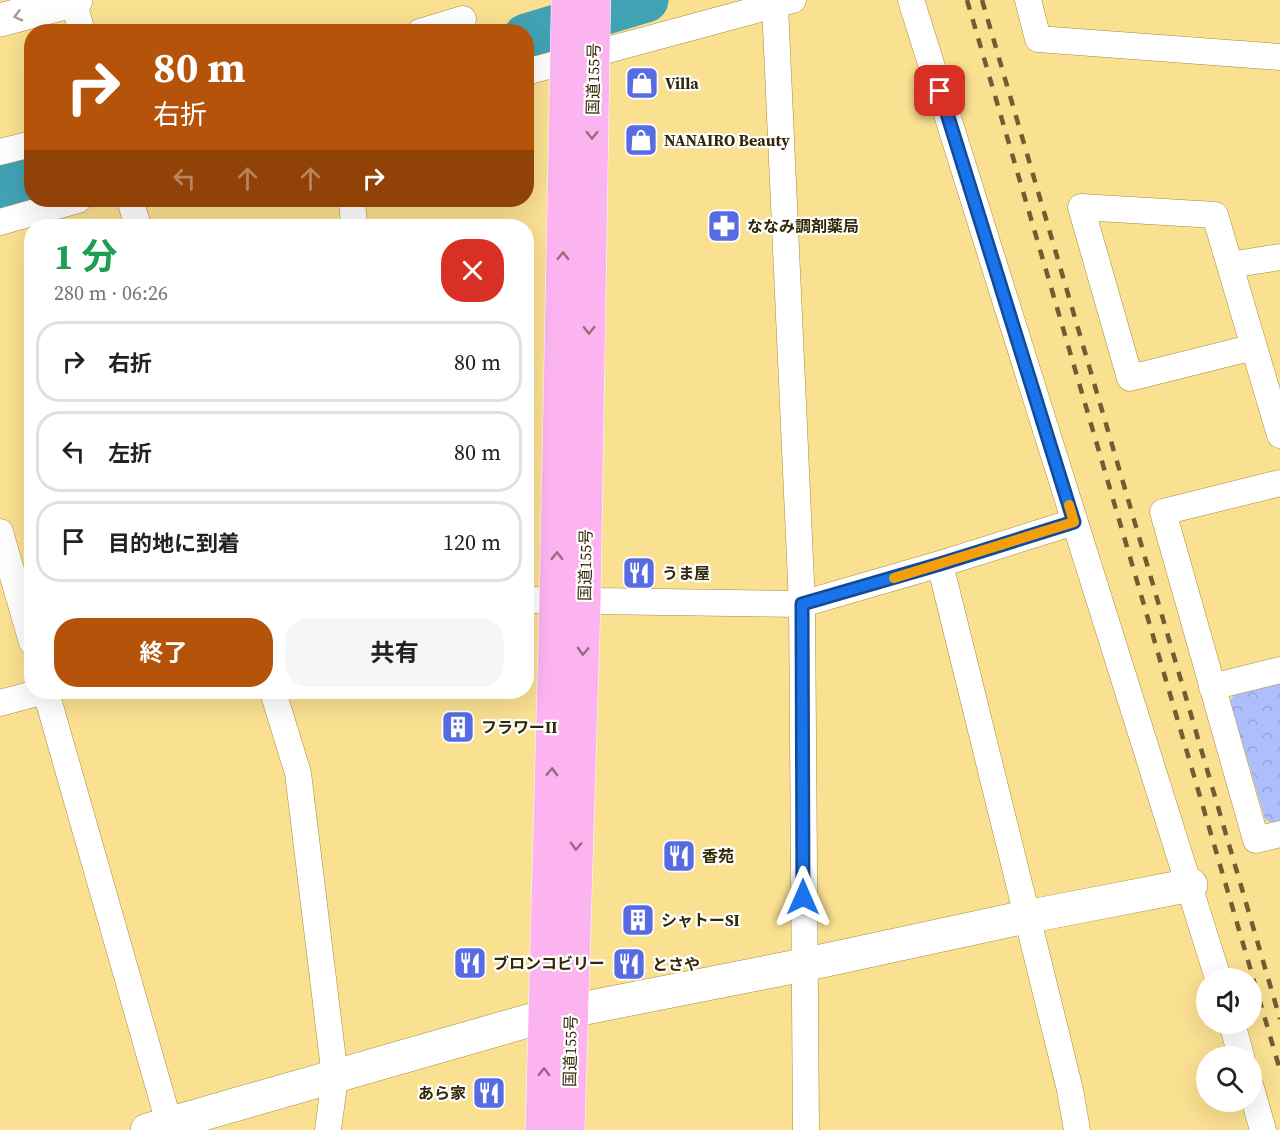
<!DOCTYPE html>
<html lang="ja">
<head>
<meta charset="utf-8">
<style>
	body { margin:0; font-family:"Source Serif 4","Noto Sans JP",serif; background:#f6f6f6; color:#222; height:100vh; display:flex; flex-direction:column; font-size:22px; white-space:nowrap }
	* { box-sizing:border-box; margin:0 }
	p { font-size:20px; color:#767676 }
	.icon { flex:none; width:33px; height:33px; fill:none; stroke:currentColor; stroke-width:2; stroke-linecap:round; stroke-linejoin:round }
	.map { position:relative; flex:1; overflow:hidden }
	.drawer { position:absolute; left:24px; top:219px; width:510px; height:480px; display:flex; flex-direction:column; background:#fff; border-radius:24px; box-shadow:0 6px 24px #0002 }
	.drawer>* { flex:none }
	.banner { position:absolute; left:24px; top:24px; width:510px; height:183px; border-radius:24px; box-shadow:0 6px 24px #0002; background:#b45309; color:#fff; overflow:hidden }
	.fabs { position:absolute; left:1196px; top:968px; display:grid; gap:12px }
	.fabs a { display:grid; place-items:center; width:66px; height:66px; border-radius:50%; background:#fff; box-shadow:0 6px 24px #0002; font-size:30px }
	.pin { position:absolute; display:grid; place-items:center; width:51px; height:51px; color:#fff; margin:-26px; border-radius:12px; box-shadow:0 3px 9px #0006 }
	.me { position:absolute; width:66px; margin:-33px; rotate:0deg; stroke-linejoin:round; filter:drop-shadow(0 0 4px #0008) }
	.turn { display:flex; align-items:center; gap:21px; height:126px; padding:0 30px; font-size:27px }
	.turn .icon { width:78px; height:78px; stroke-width:2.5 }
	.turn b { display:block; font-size:42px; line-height:51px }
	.lanes { display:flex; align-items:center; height:57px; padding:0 30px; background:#0003; justify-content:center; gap:30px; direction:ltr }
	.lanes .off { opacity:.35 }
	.round { display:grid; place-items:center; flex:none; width:63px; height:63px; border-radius:24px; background:#f6f6f6 }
	.headline { display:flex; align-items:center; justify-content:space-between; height:102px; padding:0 30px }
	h1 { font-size:36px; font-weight:700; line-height:45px; color:#1e9e55 }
	.cta { display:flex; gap:12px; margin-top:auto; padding:12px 30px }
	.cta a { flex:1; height:69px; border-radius:24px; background:#b45309; color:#fff; font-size:24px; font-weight:700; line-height:69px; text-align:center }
	.cta a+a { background:#f6f6f6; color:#222 }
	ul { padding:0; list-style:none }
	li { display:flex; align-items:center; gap:18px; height:81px; margin:0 12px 9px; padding:0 18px; border:3px solid #e0e0e0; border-radius:24px }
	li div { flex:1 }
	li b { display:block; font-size:22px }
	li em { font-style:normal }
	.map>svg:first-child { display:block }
	.park { fill:url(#park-crowns) }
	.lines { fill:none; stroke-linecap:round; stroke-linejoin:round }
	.river { stroke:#41a2b4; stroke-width:45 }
	.street-casing { stroke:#a58c3d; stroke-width:27 }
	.secondary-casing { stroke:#a58c3d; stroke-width:34 }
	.highway-casing { stroke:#fff; stroke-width:34 }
	.street { stroke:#fff; stroke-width:26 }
	.secondary { stroke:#fff; stroke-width:33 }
	.highway { stroke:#fbb4f0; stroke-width:33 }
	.rail { stroke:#6f5f30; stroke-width:4.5; stroke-dasharray:10 10; stroke-linecap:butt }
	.oneway { stroke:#a39e8f }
	.oneway2 { stroke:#976e7b }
	.route-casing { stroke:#114b97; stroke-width:15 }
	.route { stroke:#1a73e8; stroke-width:10 }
	.slow { stroke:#f59e0b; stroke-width:10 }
	.labels { text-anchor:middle; stroke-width:4.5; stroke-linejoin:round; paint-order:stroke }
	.street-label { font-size:16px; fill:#332806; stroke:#fff }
	.poi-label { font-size:16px; font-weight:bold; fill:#332806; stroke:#fff; text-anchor:start }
</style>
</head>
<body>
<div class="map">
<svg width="1280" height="1130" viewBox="0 0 1280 1130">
	<defs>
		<pattern id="park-crowns" width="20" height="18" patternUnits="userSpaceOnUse" patternTransform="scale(1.5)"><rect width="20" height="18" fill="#adbefc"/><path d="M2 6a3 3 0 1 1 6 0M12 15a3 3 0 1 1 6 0" fill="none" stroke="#95a3d6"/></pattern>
	</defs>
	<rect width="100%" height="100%" fill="#fae091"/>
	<path class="park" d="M1280 681V823L1275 825 1265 819 1230 701 1236 692Z"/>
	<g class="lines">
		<path class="river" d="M526 36 646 0
			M0 187 32 178"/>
		<g class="street-casing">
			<path id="street" d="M73 0 82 32
				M911 0 1218 978
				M1028 0 1038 39 1280 57
				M775 5 802 604 806 1130
				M420 32 463 19
				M526 72 793 0
				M0 152 32 144
				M130 200 138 226
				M352 200 354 226
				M0 222 78 200
				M1230 265 1280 257
				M1254 347 1130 378 1081 207 1215 215 1280 435
				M1280 483 1163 512 1256 840 1280 834
				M0 532 32 642
				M940 564 1070 1090 1077 1130
				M526 600 802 604 940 564 1074 522
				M1212 687 1280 670
				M46 692 169 1123
				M273 692 298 773 335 1077 328 1130
				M0 703 41 692
				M1232 1023 1241 1056
				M1251 1088 1263 1130"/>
		</g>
		<g class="secondary-casing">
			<path id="secondary" d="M0 20 76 0
				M147 1130 545 1016 803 965 1026 917 1191 885"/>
		</g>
		<g class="highway-casing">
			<path id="highway" d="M542 1130 556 601 568 0
				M568 1130 584 601 594 0"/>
		</g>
		<use href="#street" class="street"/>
		<use href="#secondary" class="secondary"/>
		<use href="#highway" class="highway"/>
		<path class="rail" d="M967 0 1280 1070
			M982 0 1280 1019"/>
	</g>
	<defs><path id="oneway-chevron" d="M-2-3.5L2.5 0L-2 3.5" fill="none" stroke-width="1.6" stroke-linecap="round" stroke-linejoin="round" transform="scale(1.5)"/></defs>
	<use class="oneway" href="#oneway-chevron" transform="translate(18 16) rotate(165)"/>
	<g class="oneway2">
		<use href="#oneway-chevron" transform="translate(592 135) rotate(91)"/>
		<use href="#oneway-chevron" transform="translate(563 256) rotate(-89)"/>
		<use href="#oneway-chevron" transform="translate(589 330) rotate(91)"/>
		<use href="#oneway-chevron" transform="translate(557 556) rotate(-89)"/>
		<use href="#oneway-chevron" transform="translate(583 651) rotate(92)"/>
		<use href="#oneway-chevron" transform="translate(552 772) rotate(-88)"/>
		<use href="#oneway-chevron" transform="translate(576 846) rotate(92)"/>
		<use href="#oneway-chevron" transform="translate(544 1072) rotate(-89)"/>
	</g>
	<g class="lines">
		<g class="route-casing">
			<path id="route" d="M803 897 802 604 940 564 1074 522 940 91"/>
		</g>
		<use href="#route" class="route"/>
		<path class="slow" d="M894 578 1074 522 1069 505"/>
	</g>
	<defs>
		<g id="shop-square" transform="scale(1.725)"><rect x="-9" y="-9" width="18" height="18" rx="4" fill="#576ce2" stroke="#fff"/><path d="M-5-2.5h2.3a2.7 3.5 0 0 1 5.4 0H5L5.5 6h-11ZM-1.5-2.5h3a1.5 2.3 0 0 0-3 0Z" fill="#fff"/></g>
		<g id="pharmacy-square" transform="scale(1.725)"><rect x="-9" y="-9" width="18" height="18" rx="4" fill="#576ce2" stroke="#fff"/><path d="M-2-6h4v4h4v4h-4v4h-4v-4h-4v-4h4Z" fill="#fff"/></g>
		<g id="restaurant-square" transform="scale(1.725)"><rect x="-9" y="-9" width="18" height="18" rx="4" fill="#576ce2" stroke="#fff"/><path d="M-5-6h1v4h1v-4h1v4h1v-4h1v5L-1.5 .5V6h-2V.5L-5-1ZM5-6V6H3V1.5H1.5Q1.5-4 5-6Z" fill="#fff"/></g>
		<g id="building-square" transform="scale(1.725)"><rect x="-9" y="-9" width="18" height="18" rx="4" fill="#576ce2" stroke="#fff"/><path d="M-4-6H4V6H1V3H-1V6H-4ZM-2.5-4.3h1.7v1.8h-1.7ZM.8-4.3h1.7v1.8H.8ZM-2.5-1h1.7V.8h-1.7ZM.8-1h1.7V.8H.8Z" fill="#fff"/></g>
	</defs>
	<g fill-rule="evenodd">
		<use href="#shop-square" x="642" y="83"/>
		<use href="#shop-square" x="641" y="140"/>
		<use href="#pharmacy-square" x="724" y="226"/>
		<use href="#restaurant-square" x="639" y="573"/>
		<use href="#building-square" x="458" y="727"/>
		<use href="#restaurant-square" x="679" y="856"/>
		<use href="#building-square" x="638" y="920"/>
		<use href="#restaurant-square" x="470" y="963"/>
		<use href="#restaurant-square" x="629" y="964"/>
		<use href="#restaurant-square" x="489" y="1093"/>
	</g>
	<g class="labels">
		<g class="street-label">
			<text transform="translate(593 79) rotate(-89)" y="6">国道155号</text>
			<text transform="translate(585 565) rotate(-89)" y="6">国道155号</text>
			<text transform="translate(570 1051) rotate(-89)" y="6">国道155号</text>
		</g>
		<g class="poi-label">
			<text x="665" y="89">Villa</text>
			<text x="664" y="146">NANAIRO Beauty</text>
			<text x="747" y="232">ななみ調剤薬局</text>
			<text x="662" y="579">うま屋</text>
			<text x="481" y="733">フラワーII</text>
			<text x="702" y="862">香苑</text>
			<text x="661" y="926">シャトーSI</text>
			<text x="493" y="969">ブロンコビリー</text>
			<text x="652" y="970">とさや</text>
			<text x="466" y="1099" text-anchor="end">あら家</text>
		</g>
	</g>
</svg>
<div class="fabs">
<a><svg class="icon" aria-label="sound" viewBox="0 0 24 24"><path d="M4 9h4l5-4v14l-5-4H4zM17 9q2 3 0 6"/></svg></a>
<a><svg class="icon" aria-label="search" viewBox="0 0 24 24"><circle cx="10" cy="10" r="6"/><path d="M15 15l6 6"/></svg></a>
</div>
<div class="pin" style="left:940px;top:91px;background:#d93025"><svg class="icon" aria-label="arrive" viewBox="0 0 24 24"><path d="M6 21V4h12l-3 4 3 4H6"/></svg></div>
<svg class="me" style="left:803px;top:897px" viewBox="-20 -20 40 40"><path d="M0-17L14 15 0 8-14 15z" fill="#1a73e8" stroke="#fff" stroke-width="4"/></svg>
<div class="banner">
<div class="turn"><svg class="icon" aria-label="right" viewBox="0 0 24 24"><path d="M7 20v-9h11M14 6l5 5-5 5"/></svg><div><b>80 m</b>右折</div></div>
<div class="lanes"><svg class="icon off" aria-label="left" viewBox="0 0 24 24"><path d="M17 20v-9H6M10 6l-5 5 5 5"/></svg><svg class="icon off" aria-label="ahead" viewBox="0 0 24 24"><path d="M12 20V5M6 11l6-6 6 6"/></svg><svg class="icon off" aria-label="ahead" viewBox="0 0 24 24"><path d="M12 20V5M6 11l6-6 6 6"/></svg><svg class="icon" aria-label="right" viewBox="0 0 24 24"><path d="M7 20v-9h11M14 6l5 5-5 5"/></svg></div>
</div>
<section class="drawer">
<div class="headline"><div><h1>1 分</h1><p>280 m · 06:26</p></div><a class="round" style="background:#d93025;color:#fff"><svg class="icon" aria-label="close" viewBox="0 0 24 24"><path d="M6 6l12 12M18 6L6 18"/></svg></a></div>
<ul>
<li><svg class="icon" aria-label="right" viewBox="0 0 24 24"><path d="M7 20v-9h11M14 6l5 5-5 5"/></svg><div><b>右折</b></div><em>80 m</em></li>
<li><svg class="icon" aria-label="left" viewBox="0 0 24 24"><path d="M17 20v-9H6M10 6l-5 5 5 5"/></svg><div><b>左折</b></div><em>80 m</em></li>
<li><svg class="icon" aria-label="arrive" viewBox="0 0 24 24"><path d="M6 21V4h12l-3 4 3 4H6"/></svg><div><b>目的地に到着</b></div><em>120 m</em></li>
</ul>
<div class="cta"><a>終了</a><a>共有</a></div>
</section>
</div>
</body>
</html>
